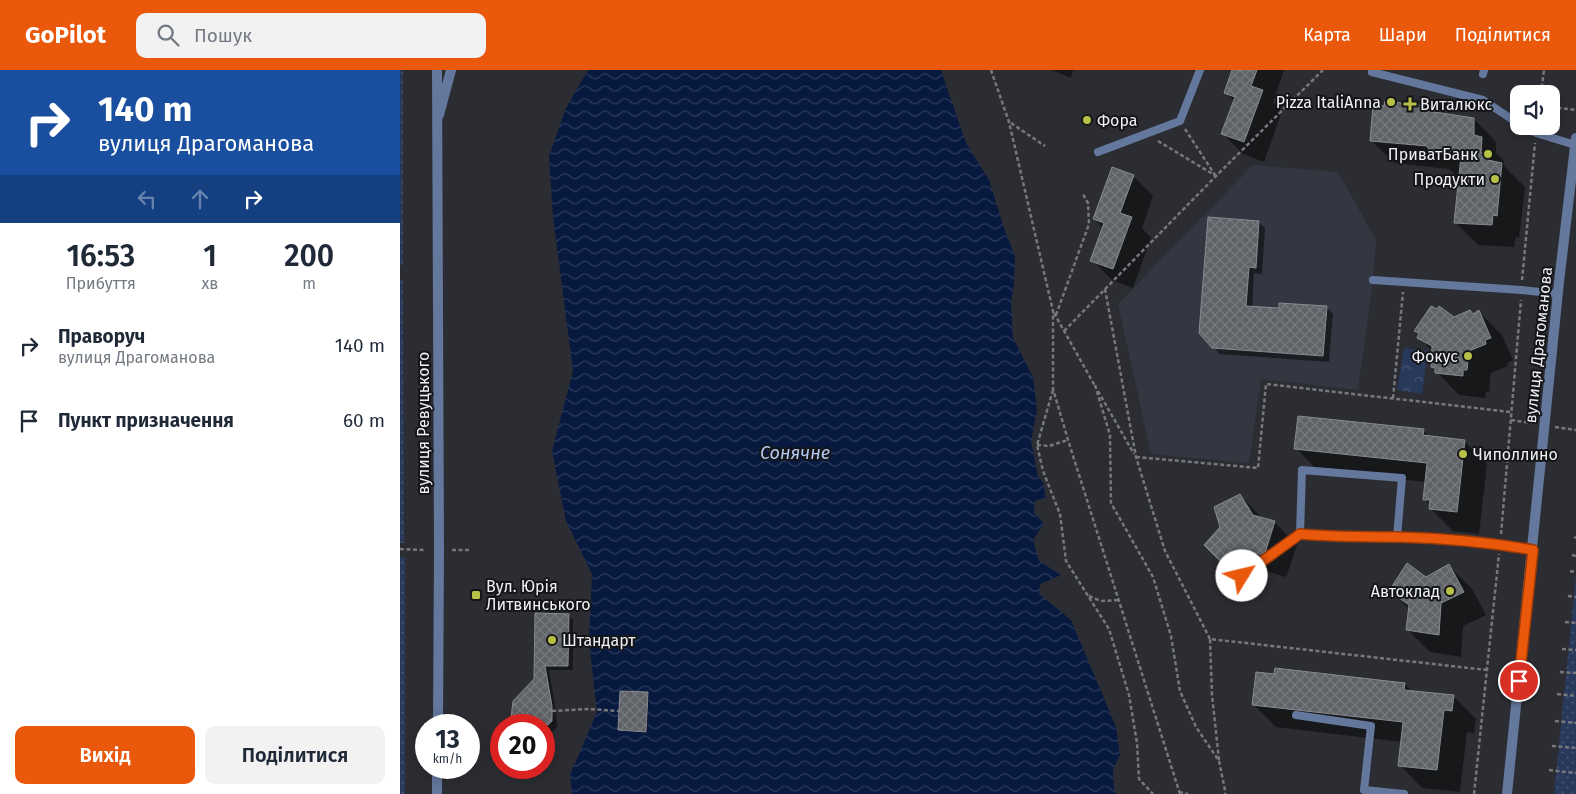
<!DOCTYPE html>
<html lang="uk">
<head>
<meta charset="utf-8">
<style>
	body { margin:0; font-family:"Fira Sans",sans-serif; background:#f2f2f3; color:#1f2937; height:100vh; display:flex; flex-direction:column; font-size:19px; white-space:nowrap }
	* { box-sizing:border-box; margin:0 }
	p { font-size:16px; color:#747a83 }
	.icon { flex:none; width:28px; height:28px; fill:none; stroke:currentColor; stroke-width:2; stroke-linecap:round; stroke-linejoin:round }
	.map { position:relative; flex:1; overflow:hidden }
	.panel { display:flex; flex-direction:column; background:#fff; width:400px }
	.panel>* { flex:none }
	.top-card { background:#1a4fa0; color:#fff; overflow:hidden }
	.tools { position:absolute; left:1110px; top:15px; display:grid; gap:10px }
	.tools a { display:grid; place-items:center; width:50px; height:50px; border-radius:10px; background:#fff; box-shadow:0 2px 12px #0003; font-size:25px }
	.speed { position:absolute; left:15px; top:644px; display:flex; gap:10px; font-size:25px; font-weight:700; text-align:center }
	.speed>* { display:grid; place-content:center; width:65px; height:65px; border-radius:50%; background:#fff; box-shadow:0 2px 12px #0003; line-height:1 }
	.speed small { font-size:12px; font-weight:400 }
	.speed .limit { border:8px solid #d22; background:#fff; color:#111 }
	.pin { position:absolute; display:grid; place-items:center; width:42px; height:42px; color:#fff; margin:-21px; border:2px solid #fff; border-radius:50%; box-shadow:0 1px 5px #0007 }
	.me { position:absolute; width:55px; margin:-28px; rotate:54deg; stroke-linejoin:round; filter:drop-shadow(0 0 4px #0008) }
	.turn { display:flex; align-items:center; gap:18px; height:105px; padding:0 15px; font-size:22px }
	.turn .icon { width:65px; height:65px; stroke-width:2.5 }
	.turn b { display:block; font-size:35px; line-height:42px }
	.lanes { display:flex; align-items:center; height:48px; padding:0 15px; background:#0003; justify-content:center; gap:25px; direction:ltr }
	.lanes .off { opacity:.35 }
	.eta { display:flex; justify-content:space-evenly; align-items:center; height:85px; text-align:center }
	.eta b { font-size:30px; font-weight:600; line-height:35px }
	.action { display:flex; gap:10px; margin-top:auto; padding:10px 15px }
	.action a { flex:1; height:58px; border-radius:10px; background:#ea580c; color:#fff; font-size:20px; font-weight:600; line-height:58px; text-align:center }
	.action a+a { background:#f2f2f3; color:#1f2937 }
	ul { padding:0; list-style:none }
	li { display:flex; align-items:center; gap:15px; height:75px; padding:0 15px }
	li div { flex:1 }
	li b { display:block; font-size:19px }
	li em { font-style:normal }
	header { display:flex; align-items:center; gap:30px; box-sizing:border-box; height:70px; padding:0 25px; background:#ea580c; color:#fff }
	header strong { font-size:24px }
	nav { display:flex; gap:28px; margin-inline-start:auto; font-size:18px }
	.search { width:350px; height:45px; background:#f2f2f3; display:flex; align-items:center; gap:12px; box-sizing:border-box; padding:0 18px; border-radius:10px; color:#747a83; font-size:19px }
	main { display:flex; flex:1; min-height:0 }
	.map>svg:first-child { display:block }
	.built { fill:#323741 }
	.grass { fill:url(#grass-dots) }
	.park { fill:url(#park-crowns) }
	.water { fill:url(#water-waves); fill-rule:evenodd }
	.shadow { fill:#0007 }
	.building { fill:url(#building-cross-hatch); stroke:#888a90 }
	.lines { fill:none; stroke-linecap:round; stroke-linejoin:round }
	.path { stroke:#77787d; stroke-width:2.5; stroke-dasharray:4 2.5; stroke-linecap:butt }
	.service { stroke:#64779c; stroke-width:8 }
	.minor { stroke:#64779c; stroke-width:10 }
	.tertiary { stroke:#64779c; stroke-width:10 }
	.route-casing { stroke:#983908; stroke-width:12 }
	.route { stroke:#ea580c; stroke-width:9 }
	.poi-dot { fill:#b7c148; stroke:#141517; stroke-width:2 }
	.labels { text-anchor:middle; stroke-width:4; stroke-linejoin:round; paint-order:stroke }
	.poi-label { font-size:16px; fill:#f0f1f4; stroke:#141517; text-anchor:end }
	.street-label { font-size:16px; fill:#f0f1f4; stroke:#141517 }
	.water-label { font-size:18px; font-style:italic; fill:#b2c7f2; stroke:#141517 }
</style>
</head>
<body>
<header>
<strong>GoPilot</strong>
<div class="search"><svg class="icon" aria-label="search" viewBox="0 0 24 24"><circle cx="10" cy="10" r="6"/><path d="M15 15l6 6"/></svg>Пошук</div>
<nav><a>Карта</a><a>Шари</a><a>Поділитися</a></nav>
</header>
<main>
<section class="panel">
<div class="top-card">
<div class="turn"><svg class="icon" aria-label="right" viewBox="0 0 24 24"><path d="M7 20v-9h11M14 6l5 5-5 5"/></svg><div><b>140 m</b>вулиця Драгоманова</div></div>
<div class="lanes"><svg class="icon off" aria-label="left" viewBox="0 0 24 24"><path d="M17 20v-9H6M10 6l-5 5 5 5"/></svg><svg class="icon off" aria-label="ahead" viewBox="0 0 24 24"><path d="M12 20V5M6 11l6-6 6 6"/></svg><svg class="icon" aria-label="right" viewBox="0 0 24 24"><path d="M7 20v-9h11M14 6l5 5-5 5"/></svg></div>
</div>
<div class="eta">
<div><b>16:53</b><p>Прибуття</p></div>
<div><b>1</b><p>хв</p></div>
<div><b>200</b><p>m</p></div>
</div>
<ul>
<li><svg class="icon" aria-label="right" viewBox="0 0 24 24"><path d="M7 20v-9h11M14 6l5 5-5 5"/></svg><div><b>Праворуч</b><p>вулиця Драгоманова</p></div><em>140 m</em></li>
<li><svg class="icon" aria-label="arrive" viewBox="0 0 24 24"><path d="M6 21V4h12l-3 4 3 4H6"/></svg><div><b>Пункт призначення</b></div><em>60 m</em></li>
</ul>
<div class="action"><a>Вихід</a><a>Поділитися</a></div>
</section>
<div class="map">
<svg width="1176" height="724" viewBox="0 0 1176 724">
	<defs>
		<pattern id="grass-dots" width="8" height="8" patternUnits="userSpaceOnUse" patternTransform="scale(1.25)"><rect width="8" height="8" fill="#29395b"/><path d="M2 2h.1M6 6h.1" fill="none" stroke="#485673" stroke-width="1.8" stroke-linecap="round"/></pattern>
		<pattern id="park-crowns" width="20" height="18" patternUnits="userSpaceOnUse" patternTransform="scale(1.25)"><rect width="20" height="18" fill="#29395b"/><path d="M2 6a3 3 0 1 1 6 0M12 15a3 3 0 1 1 6 0" fill="none" stroke="#485673"/></pattern>
		<pattern id="water-waves" width="16" height="10" patternUnits="userSpaceOnUse" patternTransform="scale(1.25)"><rect width="16" height="10" fill="#081940"/><path d="M0 5q4-4 8 0t8 0" fill="none" stroke="#2c3b5c"/></pattern>
		<pattern id="building-cross-hatch" width="8" height="8" patternUnits="userSpaceOnUse" patternTransform="scale(1.25)"><rect width="8" height="8" fill="#5f6267"/><path d="M0 0l8 8M0 8l8-8" fill="none" stroke="#76797d"/></pattern>
	</defs>
	<rect width="100%" height="100%" fill="#2b2d32"/>
	<path class="built" d="M853 95 938 102 976 170 973 210 958 320 861 309 849 393 751 384 718 234Z"/>
	<path class="grass" d="M0 0H3V195H0Z
		M0 210H3L4 473H0Z
		M0 487H5V724H0Z
		M1176 506V724H1154Z"/>
	<path class="park" d="M1004 278 1028 281 1022 324 997 320Z"/>
	<path class="water" d="M188 0H541L566 73 589 110 605 161 615 186 614 215 611 231 613 268 633 307 637 340 631 371 638 406 643 413 646 429 635 430 634 443 644 453 633 470 639 491 661 505 640 514 639 524 671 550 716 657 720 685 713 699 714 721 716 724H172L170 705 197 642 189 572 192 504 166 451 152 381 173 301 153 147 149 86 166 38ZM220 621 248 622 245 662 218 660Z"/>
	<path class="shadow" d="M651 0H673L671 8Z
		M834 0H884L873 32 882 41 864 92 843 84 823 64 835 32 826 22Z
		M1026 37 1032 43 1074 49 1096 72V83L1104 91V96L1125 117 1119 168 1116 167 1114 177 1078 175 1055 152 1060 105H1056L1049 99 994 93 971 70Z
		M733 106 753 126 742 158 751 168 733 218 712 210 692 190 703 158 694 149Z
		M859 152 865 158 862 204 854 203 852 238 880 240 926 237 933 244 929 292 820 284 800 263Z
		M1079 242 1102 265 1113 290 1107 293 1108 296 1091 303 1089 322H1086L1085 328 1059 325 1032 297 1033 282 1019 267 1020 265 1015 260Z
		M1023 360 1030 367 1064 371 1087 394 1079 464 1053 461 1030 438V435L1024 429 1026 412 918 401 896 378Z
		M840 425 862 448 874 452 897 475 887 505 885 507 866 501 848 517 805 475 822 457Z
		M1049 496 1072 519 1086 545 1063 556 1061 587 1030 582 1007 559 1010 540 991 521 1026 508Z
		M168 545 173 550V600H149L156 642 157 657 144 669V655H117L136 610Z
		M875 606 1005 614 1012 622 1053 626 1076 649 1074 663 1067 662 1060 722 1022 718 1000 695 1002 672 876 657 853 634Z
		M247 624 249 625 247 663 221 661 220 660Z"/>
	<path class="building" d="M832 0H857L851 16 863 20 844 72 821 64 835 27 824 23Z
		M985 31 1026 36 1028 41 1074 48V65L1082 67 1081 83H1089L1088 90 1102 93 1097 146 1093 145 1092 155 1054 153 1061 86 1031 83 1027 76 970 71 973 35 984 36Z
		M712 97 734 105 720 143 732 147 713 199 690 191 704 153 693 149Z
		M808 147 859 151 856 198 849 197 846 236 879 238V233L927 236 923 286 812 278 799 263Z
		M1031 236 1037 239 1039 236 1054 247 1070 240 1073 244 1079 240 1091 268 1085 270 1086 274 1069 281 1067 300H1063V306L1035 303V298L1031 297 1032 276 1017 268 1019 263 1014 261Z
		M898 346 1024 359 1023 365 1065 370 1057 442 1029 439 1030 430H1023L1027 393 894 379Z
		M840 424 853 445 875 451 865 483 862 485 843 479 824 495 804 475 820 457 814 437Z
		M1007 493 1026 507 1049 494 1064 522 1041 533 1039 565 1006 560 1009 535 989 521Z
		M135 543 169 544 168 596H145L152 636V651L148 655H116L111 648 113 631 134 609Z
		M875 598 1005 613 1004 620 1054 625 1052 641 1044 640 1037 700 998 696 1003 652 852 635 856 602 874 604Z
		M220 621 248 622 246 662 218 660Z"/>
	<g class="lines">
		<path class="path" d="M591 0 609 52 653 241V319L668 370 780 724
			M1141 24 1144 0
			M1151 37 1176 40
			M611 53 645 76
			M785 59 815 105
			M758 71 816 106
			M1122 210 1135 73
			M705 219 736 387 765 481 810 569
			M654 243 695 316
			M656 245 689 154 688 133 683 124
			M664 261 816 106 923 0
			M695 315 710 365 711 433 753 507 771 566 780 621 796 657 819 691 825 720V724
			M653 320 637 375 643 401 660 444 666 491 709 559 729 625 737 673 739 709 753 724
			M698 321 734 384
			M993 328 1003 222
			M1111 350 1132 353
			M1155 357 1176 360
			M637 375 649 376 668 370
			M736 387 858 398 866 314 1111 342
			M1101 464 1121 230
			M1174 467 1176 468
			M0 479 26 480
			M52 480H70
			M1172 485 1176 486
			M1170 501 1176 502
			M689 526 701 531 719 530
			M1168 526 1176 527
			M1165 552 1176 553
			M1162 579 1176 580
			M1160 602 1176 603
			M1157 624 1176 626
			M152 641 188 639 219 641
			M1155 651 1176 653
			M1152 676 1176 678
			M819 690 812 625 810 569 1087 600
			M1149 700 1176 703
			M779 722 788 724
			M1074 724 1099 484"/>
		<path class="service" d="M972 2 1083 30 1119 54
			M1083 4 1084 0
			M1121 56 1136 63 1175 75
			M698 82 780 51 800 0
			M973 210 1121 220 1158 224
			M900 464 902 400 1002 408 997 467
			M842 506 900 464C932 467 964 467 996 467 1041 468 1088 472 1133 480
			M896 645 971 656 964 720 1004 724"/>
		<path class="minor" d="M39 45 51 0"/>
		<path class="tertiary" d="M37 0 39 480 38 655
			M37 724V698
			M1107 724 1159 212 1176 68"/>
	</g>
	<g class="lines">
		<g class="route-casing">
			<path id="route" d="M842 506 900 464C932 467 964 467 996 467 1041 468 1088 472 1133 480L1119 611"/>
		</g>
		<use href="#route" class="route"/>
	</g>
	<g class="poi-dot">
		<circle cx="991" cy="32" r="5"/>
		<path d="M1007.5 26.5h5v5h5v5h-5v5h-5v-5h-5v-5h5z"/>
		<circle cx="687" cy="50" r="5"/>
		<circle cx="1088" cy="84" r="5"/>
		<circle cx="1095" cy="109" r="5"/>
		<circle cx="1068" cy="286" r="5"/>
		<circle cx="1063" cy="384" r="5"/>
		<circle cx="1050" cy="521" r="5"/>
		<rect x="71" y="520" width="10" height="10" rx="2.5"/>
		<circle cx="152" cy="570" r="5"/>
	</g>
	<g class="labels">
		<g class="poi-label">
			<text x="981" y="38">Pizza ItaliAnna</text>
			<text x="1020" y="40" text-anchor="start">Виталюкс</text>
			<text x="697" y="56" text-anchor="start">Фора</text>
			<text x="1078" y="90">ПриватБанк</text>
			<text x="1085" y="115">Продукти</text>
			<text x="1058" y="292">Фокус</text>
			<text x="1073" y="390" text-anchor="start">Чиполлино</text>
			<text x="86" y="522" text-anchor="start">Вул. Юрія<tspan x="86" dy="18">Литвинського</tspan></text>
			<text x="1040" y="527">Автоклад</text>
			<text x="162" y="576" text-anchor="start">Штандарт</text>
		</g>
		<g class="street-label">
			<text transform="translate(1138 275) rotate(-84)" y="6">вулиця Драгоманова</text>
			<text transform="translate(23 353) rotate(-90)" y="6">вулиця Ревуцького</text>
		</g>
		<g class="water-label">
			<text x="395" y="389">Сонячне</text>
		</g>
	</g>
</svg>
<div class="tools">
<a><svg class="icon" aria-label="sound" viewBox="0 0 24 24"><path d="M4 9h4l5-4v14l-5-4H4zM17 9q2 3 0 6"/></svg></a>
</div>
<div class="speed"><div>13<small>km/h</small></div><div class="limit">20</div></div>
<div class="pin" style="left:1119px;top:611px;background:#d93025"><svg class="icon" aria-label="arrive" viewBox="0 0 24 24"><path d="M6 21V4h12l-3 4 3 4H6"/></svg></div>
<svg class="me" style="left:842px;top:506px" viewBox="-20 -20 40 40"><circle r="19" fill="#fff"/><path d="M0-13L10 11 0 6-10 11z" fill="#ea580c"/></svg>
</div>
</main>
</body>
</html>
